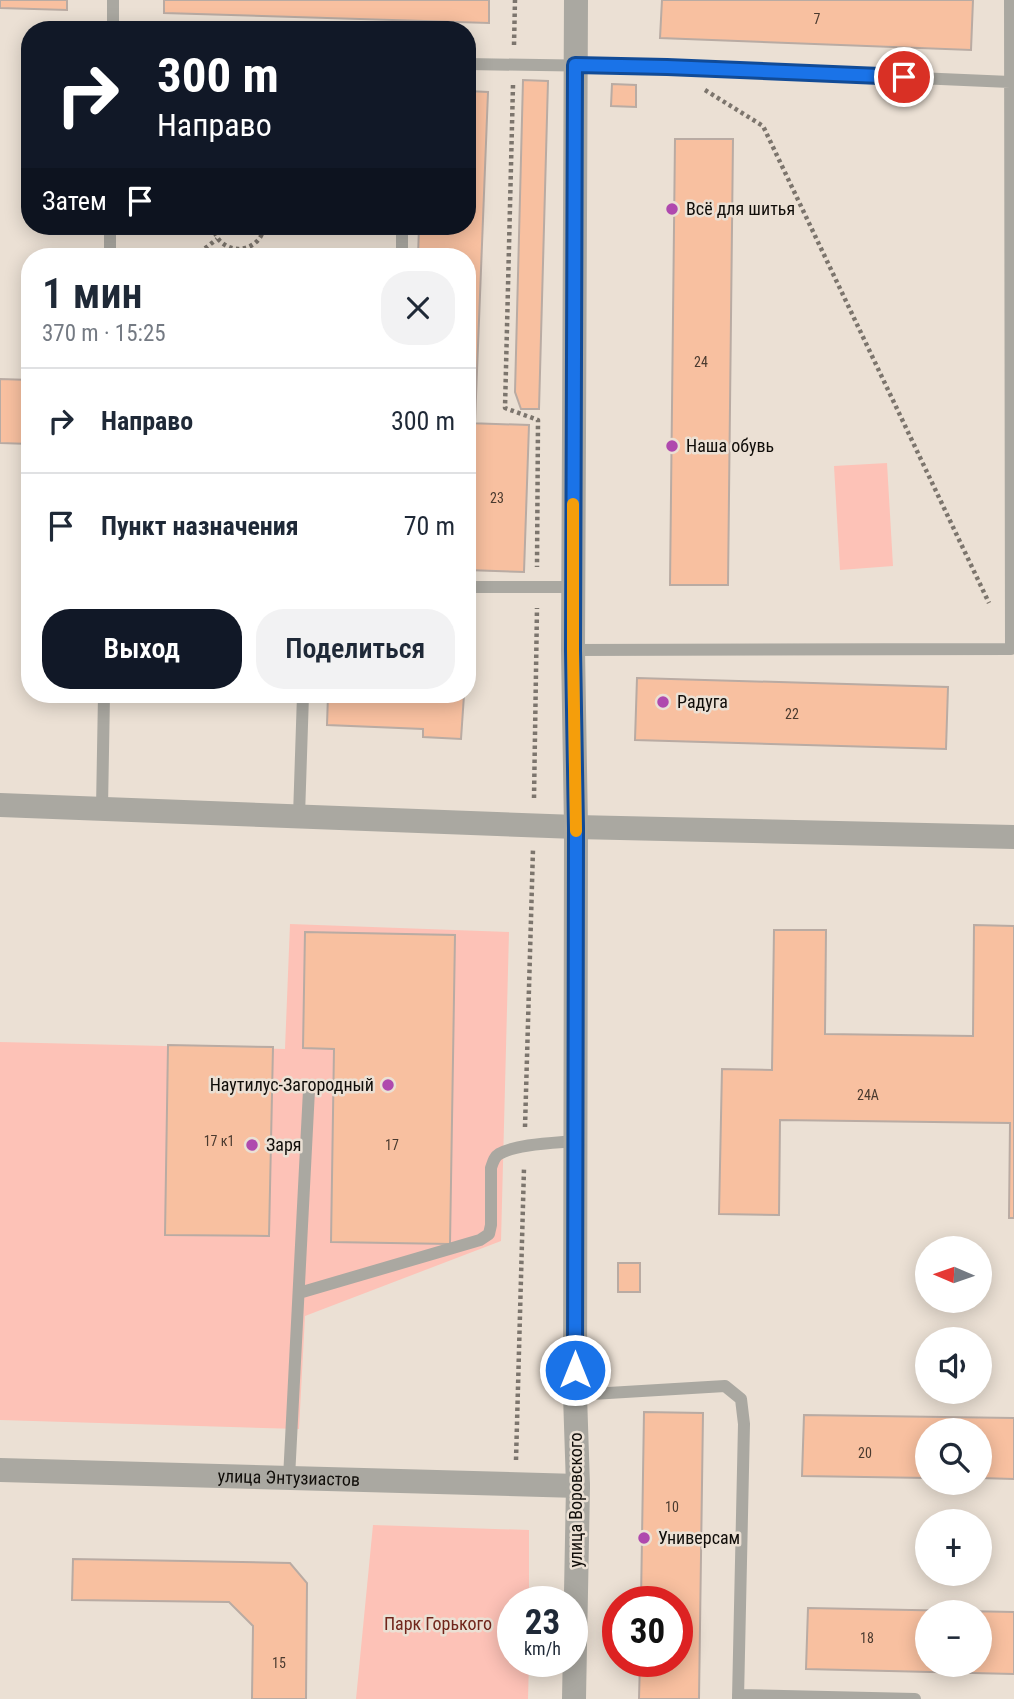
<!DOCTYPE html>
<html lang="ru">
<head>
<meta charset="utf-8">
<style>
	body { margin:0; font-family:"Roboto Condensed",sans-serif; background:#f2f2f3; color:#1f2937; height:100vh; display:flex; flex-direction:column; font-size:26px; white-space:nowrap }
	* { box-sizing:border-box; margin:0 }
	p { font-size:23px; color:#747a83 }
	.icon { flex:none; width:38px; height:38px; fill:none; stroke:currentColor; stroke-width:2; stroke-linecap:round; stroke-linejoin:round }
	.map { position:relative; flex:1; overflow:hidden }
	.drawer { position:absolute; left:21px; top:248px; width:455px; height:455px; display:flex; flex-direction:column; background:#fff; border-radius:28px; box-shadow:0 4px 18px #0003 }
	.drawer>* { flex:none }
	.top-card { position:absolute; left:21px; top:21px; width:455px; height:214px; border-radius:28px; box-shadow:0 4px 18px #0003; background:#111827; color:#fff; overflow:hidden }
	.needle { width:46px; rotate:272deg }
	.buttons { position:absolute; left:915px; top:1236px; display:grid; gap:14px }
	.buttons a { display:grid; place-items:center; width:77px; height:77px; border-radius:50%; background:#fff; box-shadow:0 4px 18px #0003; font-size:35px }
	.speed { position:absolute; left:497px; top:1586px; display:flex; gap:14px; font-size:35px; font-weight:700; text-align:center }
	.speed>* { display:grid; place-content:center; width:91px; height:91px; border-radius:50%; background:#fff; box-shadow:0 4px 18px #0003; line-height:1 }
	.speed small { font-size:18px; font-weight:400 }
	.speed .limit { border:10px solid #d22; background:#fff; color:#111 }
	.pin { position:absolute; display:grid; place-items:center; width:60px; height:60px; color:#fff; margin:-30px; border:4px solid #fff; border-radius:50%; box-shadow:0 2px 7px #0007 }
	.me { position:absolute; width:77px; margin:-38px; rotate:0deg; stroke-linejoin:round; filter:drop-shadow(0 0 5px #0008) }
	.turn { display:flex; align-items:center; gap:24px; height:147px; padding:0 21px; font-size:32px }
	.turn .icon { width:91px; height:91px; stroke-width:2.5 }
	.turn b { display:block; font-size:49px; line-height:60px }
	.then { display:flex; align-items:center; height:66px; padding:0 21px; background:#0003; gap:14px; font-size:26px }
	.round { display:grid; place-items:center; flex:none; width:74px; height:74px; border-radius:28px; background:#f2f2f3 }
	.head { display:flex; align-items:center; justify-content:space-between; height:119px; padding:0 21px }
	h1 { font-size:42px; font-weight:600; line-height:52px }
	.cta { display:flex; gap:14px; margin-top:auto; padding:14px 21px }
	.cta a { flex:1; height:80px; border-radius:28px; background:#111827; color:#fff; font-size:28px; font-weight:600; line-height:80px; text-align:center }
	.cta a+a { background:#f2f2f3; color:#1f2937 }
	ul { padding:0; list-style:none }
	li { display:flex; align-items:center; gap:21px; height:105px; padding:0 21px; border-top:2px solid #e0e1e3 }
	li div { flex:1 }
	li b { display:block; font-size:26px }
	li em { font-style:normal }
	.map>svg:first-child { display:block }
	.green { fill:#fdc2b7 }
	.building { fill:#f8c0a0; stroke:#b9aba3; stroke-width:2; fill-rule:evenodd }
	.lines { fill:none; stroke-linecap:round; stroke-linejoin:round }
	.path { stroke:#7c756d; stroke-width:4.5; stroke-dasharray:3.5 3.5; stroke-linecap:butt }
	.lane { stroke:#aaa8a1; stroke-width:12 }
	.street { stroke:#aaa8a1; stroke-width:24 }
	.route-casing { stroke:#114b97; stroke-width:18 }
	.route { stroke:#1a73e8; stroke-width:12 }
	.slow { stroke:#f59e0b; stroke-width:12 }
	.poi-dot { fill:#af49ae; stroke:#ebe0d4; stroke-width:2.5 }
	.labels { text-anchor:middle; stroke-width:5; stroke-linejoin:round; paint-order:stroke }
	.number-label { font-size:14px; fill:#4a3a2f }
	.poi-label { font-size:18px; fill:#100d09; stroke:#ebe0d4; text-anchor:start }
	.street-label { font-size:18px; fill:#100d09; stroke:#ebe0d4 }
	.park-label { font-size:18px; fill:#70251b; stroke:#ebe0d4 }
</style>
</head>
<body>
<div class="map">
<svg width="1014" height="1699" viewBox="0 0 1014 1699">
	<rect width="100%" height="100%" fill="#ebe0d4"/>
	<path class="green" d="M887 463 893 566 840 570 834 466Z
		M290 924 509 932 501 1241 305 1316 299 1429 0 1420V1042L285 1049Z
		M373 1525 529 1530V1601H513V1661H529L528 1699H356Z"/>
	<path class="building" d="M0 0H67V10L0 8Z
		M164 0H489V23L164 13Z
		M662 0H973L971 50 660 38Z
		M523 80 548 81 539 409H521L515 392Z
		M612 84 636 85V107L611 106Z
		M467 91 488 92 475 422H467V257H418L419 226H467Z
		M675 139H733L728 585H670Z
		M0 379 30 380V444L0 443Z
		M467 423 529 425 524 572 467 570Z
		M637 678 948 687 946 749 635 740Z
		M328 695H464L461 739 423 737V729L327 725Z
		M974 925 1014 926V1218H1009L1010 1123 780 1120 779 1215 719 1214 722 1069 772 1070 774 930H826L825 1034 973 1036Z
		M305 932 455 935 450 1244 331 1242 334 1049 303 1048Z
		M168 1045 273 1047 269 1236 165 1235Z
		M618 1263H640V1292H618Z
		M644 1412 703 1413 699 1699H639L640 1661H677V1601H641Z
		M804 1415 1014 1418V1479L980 1478V1430H928V1478L802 1476Z
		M73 1559 290 1563 307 1583 306 1699H252L253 1626 229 1602 72 1600Z
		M808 1608 1014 1612V1674L806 1669ZM928 1612H980V1664H928Z"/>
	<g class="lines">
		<path class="path" d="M514 45 515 0
			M513 85 505 408 538 420 537 567
			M705 90 763 126 989 603
			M212 226C214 231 216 237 220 241 236 257 262 247 264 226
			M243 249 249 257
			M194 257 217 239
			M534 798 537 608
			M525 1127 533 849
			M516 1460 524 1168"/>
		<path class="lane" d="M113 30V0
			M467 64 667 67 1010 82
			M110 257V226
			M402 257V226
			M467 587H573
			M573 650 1011 649 1010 0
			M102 808 104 695
			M299 816 303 695
			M299 1293 480 1240 489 1234 491 1225V1168C493 1162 494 1157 499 1154 516 1144 555 1143 576 1141
			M575 1395 725 1386 741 1399 744 1424 738 1699
			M289 1478 309 1090
			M738 1695 915 1699"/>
		<g class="street">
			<path d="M0 805 576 827 1014 837"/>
			<path id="s1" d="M0 1470 578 1486"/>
			<path d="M574 1699 578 1486 575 1395 576 827 573 650 576 0"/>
		</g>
	</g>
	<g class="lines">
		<g class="route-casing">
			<path id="route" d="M575 1370 576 828 573 650 575 65 667 67 904 77"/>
		</g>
		<use href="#route" class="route"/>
		<path class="slow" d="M573 504V650L576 831"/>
	</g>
	<g class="poi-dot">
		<circle cx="672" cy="209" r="7"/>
		<circle cx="672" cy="446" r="7"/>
		<circle cx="663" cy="702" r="7"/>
		<circle cx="388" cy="1085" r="7"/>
		<circle cx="252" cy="1145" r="7"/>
		<circle cx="644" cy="1538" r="7"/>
	</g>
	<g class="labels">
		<g class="number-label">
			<text x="817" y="24">7</text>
			<text x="701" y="367">24</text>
			<text x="497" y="503">23</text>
			<text x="792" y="719">22</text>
			<text x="868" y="1100">24А</text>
			<text x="219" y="1146">17 к1</text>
			<text x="392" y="1150">17</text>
			<text x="865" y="1458">20</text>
			<text x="672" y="1512">10</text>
			<text x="867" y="1643">18</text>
			<text x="279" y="1668">15</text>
		</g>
		<g class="poi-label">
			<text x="686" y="215">Всё для шитья</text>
			<text x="686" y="452">Наша обувь</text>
			<text x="677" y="708">Радуга</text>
			<text x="374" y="1091" text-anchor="end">Наутилус-Загородный</text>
			<text x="266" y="1151">Заря</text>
			<text x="658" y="1544">Универсам</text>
		</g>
		<g class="street-label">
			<text dy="6" stroke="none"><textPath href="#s1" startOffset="289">улица Энтузиастов</textPath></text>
			<text transform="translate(576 1500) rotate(-90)" y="6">улица Воровского</text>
		</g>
		<g class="park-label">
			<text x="438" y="1630">Парк Горького</text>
		</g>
	</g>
</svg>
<div class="buttons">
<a><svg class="needle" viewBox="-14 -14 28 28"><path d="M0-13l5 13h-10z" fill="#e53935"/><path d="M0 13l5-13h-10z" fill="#747a83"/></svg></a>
<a><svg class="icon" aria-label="sound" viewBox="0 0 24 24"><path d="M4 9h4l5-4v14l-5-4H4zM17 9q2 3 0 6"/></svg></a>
<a><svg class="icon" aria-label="search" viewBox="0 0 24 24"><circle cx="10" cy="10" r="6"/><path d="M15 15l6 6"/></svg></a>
<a>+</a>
<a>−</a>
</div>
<div class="speed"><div>23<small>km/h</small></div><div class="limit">30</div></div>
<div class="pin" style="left:904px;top:77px;background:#d93025"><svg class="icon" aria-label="arrive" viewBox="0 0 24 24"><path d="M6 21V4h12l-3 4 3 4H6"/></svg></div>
<svg class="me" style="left:575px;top:1370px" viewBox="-20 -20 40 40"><circle r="17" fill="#1a73e8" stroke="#fff" stroke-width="3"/><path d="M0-11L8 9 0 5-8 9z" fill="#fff"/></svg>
<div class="top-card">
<div class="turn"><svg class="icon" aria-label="right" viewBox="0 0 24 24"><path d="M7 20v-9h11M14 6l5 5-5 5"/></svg><div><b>300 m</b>Направо</div></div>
<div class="then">Затем<svg class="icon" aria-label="arrive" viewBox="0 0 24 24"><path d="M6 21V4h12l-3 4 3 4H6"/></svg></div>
</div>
<section class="drawer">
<div class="head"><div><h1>1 мин</h1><p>370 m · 15:25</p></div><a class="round"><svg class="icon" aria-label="close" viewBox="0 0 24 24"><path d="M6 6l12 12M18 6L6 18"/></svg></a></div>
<ul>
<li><svg class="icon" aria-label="right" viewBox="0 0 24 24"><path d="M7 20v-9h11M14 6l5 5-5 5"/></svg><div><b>Направо</b></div><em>300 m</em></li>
<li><svg class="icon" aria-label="arrive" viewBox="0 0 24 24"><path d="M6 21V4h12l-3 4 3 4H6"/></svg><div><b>Пункт назначения</b></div><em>70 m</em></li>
</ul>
<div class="cta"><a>Выход</a><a>Поделиться</a></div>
</section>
</div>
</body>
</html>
